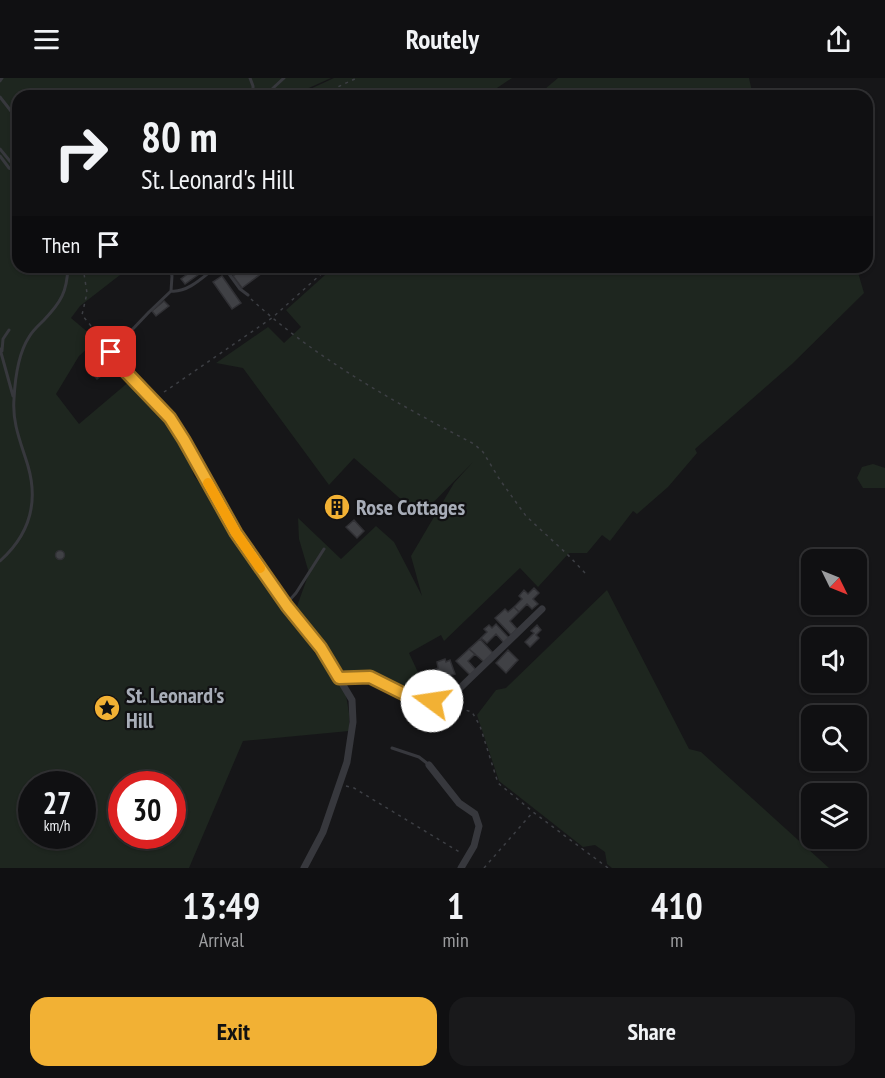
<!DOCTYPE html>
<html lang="en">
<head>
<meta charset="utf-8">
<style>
	body { margin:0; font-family:"PT Sans Narrow",sans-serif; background:#19191b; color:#f1f3f6; height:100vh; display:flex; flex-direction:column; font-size:22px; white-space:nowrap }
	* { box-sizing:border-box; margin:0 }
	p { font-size:20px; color:#9c9d9f }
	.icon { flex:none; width:33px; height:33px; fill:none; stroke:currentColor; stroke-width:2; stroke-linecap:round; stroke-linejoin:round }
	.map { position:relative; height:790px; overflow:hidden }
	.panel { display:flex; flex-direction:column; background:#101012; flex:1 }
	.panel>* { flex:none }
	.hud { position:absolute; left:12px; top:12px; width:861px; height:183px; border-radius:18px; box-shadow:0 2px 4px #0004,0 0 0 2px #303032; background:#101012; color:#f1f3f6; overflow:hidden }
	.needle { width:39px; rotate:133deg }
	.buttons { position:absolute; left:801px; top:471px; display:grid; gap:12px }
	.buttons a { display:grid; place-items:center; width:66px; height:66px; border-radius:12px; background:#101012; box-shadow:0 2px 4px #0004,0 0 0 2px #303032; font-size:30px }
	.speed { position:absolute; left:18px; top:693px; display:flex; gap:12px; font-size:30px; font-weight:700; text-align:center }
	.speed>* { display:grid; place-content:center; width:78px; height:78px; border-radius:50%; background:#101012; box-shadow:0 2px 4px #0004,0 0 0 2px #303032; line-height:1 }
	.speed small { font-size:15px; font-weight:400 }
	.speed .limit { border:9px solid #d22; background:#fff; color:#111 }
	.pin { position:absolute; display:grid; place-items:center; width:51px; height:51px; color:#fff; margin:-26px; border-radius:12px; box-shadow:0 3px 9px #0006 }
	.me { position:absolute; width:66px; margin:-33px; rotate:284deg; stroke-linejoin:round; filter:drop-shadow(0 0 4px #0008) }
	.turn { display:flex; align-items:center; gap:21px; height:126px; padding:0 30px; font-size:27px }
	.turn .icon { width:78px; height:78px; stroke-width:2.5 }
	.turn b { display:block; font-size:42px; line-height:51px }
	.then { display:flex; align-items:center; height:57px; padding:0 30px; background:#0003; gap:12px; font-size:22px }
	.eta { display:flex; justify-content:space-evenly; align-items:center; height:102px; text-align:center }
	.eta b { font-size:36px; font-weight:700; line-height:42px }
	.primary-button { display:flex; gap:12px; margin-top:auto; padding:12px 30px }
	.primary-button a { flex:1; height:69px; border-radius:18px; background:#f2b134; color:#111; font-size:24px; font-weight:700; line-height:69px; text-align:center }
	.primary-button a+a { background:#19191b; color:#f1f3f6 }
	header { display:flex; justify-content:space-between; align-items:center; height:78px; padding:0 30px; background:#101012; font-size:27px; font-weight:700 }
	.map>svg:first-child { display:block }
	.green { fill:#1e261f; fill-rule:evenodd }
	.building { fill:#404145; stroke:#303034; stroke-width:1.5 }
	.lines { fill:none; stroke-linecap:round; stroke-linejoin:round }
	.path { stroke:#3d3f44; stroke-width:1.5; stroke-dasharray:3 4.5; stroke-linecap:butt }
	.service { stroke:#37383d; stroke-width:3 }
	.minor { stroke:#37383d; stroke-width:7 }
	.route-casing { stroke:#9d7322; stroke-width:15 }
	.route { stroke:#f2b134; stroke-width:10 }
	.slow { stroke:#f59e0b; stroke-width:10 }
	.labels { text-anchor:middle; stroke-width:4.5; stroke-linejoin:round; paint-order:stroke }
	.poi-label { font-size:22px; font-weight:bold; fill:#a8adb8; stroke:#111113; text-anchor:start }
</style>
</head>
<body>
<header><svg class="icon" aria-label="menu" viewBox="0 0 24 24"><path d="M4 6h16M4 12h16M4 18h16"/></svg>Routely<svg class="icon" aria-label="share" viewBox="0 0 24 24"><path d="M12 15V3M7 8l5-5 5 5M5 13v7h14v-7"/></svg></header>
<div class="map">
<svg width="885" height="790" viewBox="0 0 885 790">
	<rect width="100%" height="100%" fill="#161618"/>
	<path class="green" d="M0 0H331L291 18H18V189L129 190 80 228 71 240 97 262 79 278 56 316 79 346 131 302 161 334 187 374 194 398 212 421 252 484 314 574 339 606 346 617 349 635V653L243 663 189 790H0ZM32 706H82V758H32ZM122 706H172V758H122Z
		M334 0H512L485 18H295Z
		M558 0H749L753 18H531L545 11Z
		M334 189H854L857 191 864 215 792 286 695 371 697 375 668 409 637 436 633 433 610 463 602 457 587 475H569L538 509 520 490 444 563 441 557 409 575 428 616 343 592 296 531 309 495 299 461 298 440 341 481 376 448 394 464 422 518 411 478 454 405 473 384 420 438 354 380 329 407 243 290 216 285 268 249 284 265 301 249 286 232Z
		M873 386 885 390V410H863L857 400 862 389Z
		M607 512 689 671 701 674 829 790H612L607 786 605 774 595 767 583 769 499 703 477 637 496 612 506 610Z"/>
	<path class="building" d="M197 189H209L185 206 181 201Z
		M245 189H270L242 210 233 198Z
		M222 198 241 225 232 231 213 204Z
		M164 223 169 228 156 238 152 233Z
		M104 284 110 291 97 301 91 294Z
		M333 419 346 432 340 438 327 426Z
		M354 442 364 453 357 460 346 449Z
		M55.5 477a4.5 4.5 0 1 1 9 0a4.5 4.5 0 1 1-9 0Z
		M534 510 539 515 533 521 538 526 532 531 527 526 519 534 514 529 522 521 519 518 524 512 528 516Z
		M514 529 519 534 510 543 517 551 511 557 495 540 505 531 508 534Z
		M496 546 509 560 504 565 496 556 487 565 481 560 487 554 484 551 489 547 492 550Z
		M537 547 541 552 536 557 539 560 530 569 525 564 534 555 531 553Z
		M480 561 493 575 484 584 469 571Z
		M469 571 475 576 468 583 476 592 470 597 456 583Z
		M508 572 518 582 506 595 496 585Z
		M445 581 446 584 450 582 455 596 434 603 431 593 438 590 437 584Z"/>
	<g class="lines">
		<path class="path" d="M318 18 357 0
			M83 189 87 215 82 237 96 254
			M251 221C316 281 396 325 474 366L483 374 500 402 526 438 567 476 586 496
			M164 314 272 240 329 189
			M445 626 472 634 480 648 498 705 532 733
			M346 708 354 710 461 775
			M484 790 533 734 608 790"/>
		<path class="service" d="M250 0 253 8V16
			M0 3 2 0
			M253 16 271 12 284 0
			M0 19 18 42
			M0 71 18 93
			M0 78 9 90 16 93
			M169 189 172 198 171 213
			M224 189 240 211 248 217
			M0 271 13 318
			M2 273 3 261 9 252
			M111 274 149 234 171 213C188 215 204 198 216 189
			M0 483C29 457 39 426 28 388 21 365 12 345 14 321 15 301 18 276 29 259 33 252 39 247 44 242 61 224 67 214 68 189
			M286 526 296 515 324 471
			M392 670 419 679 428 686"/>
		<path class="minor" d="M101 261 126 294 170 340 185 362 236 455 287 528 321 570 352 622 353 644 347 684 323 754 304 790
			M339 600 370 599 404 616 432 623 459 611 542 531
			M429 687 459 725 475 736 479 748 474 768 461 790"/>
	</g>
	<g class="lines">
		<g class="route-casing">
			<path id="route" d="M111 274 126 294 170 340 184 362 236 455 287 528 321 570 339 600 370 599 404 616 432 623"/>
		</g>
		<use href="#route" class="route"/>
		<path class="slow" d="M208 405 236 455 260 490"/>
	</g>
	<defs>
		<g id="building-disc" transform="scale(1.35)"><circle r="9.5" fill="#f2b134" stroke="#111113"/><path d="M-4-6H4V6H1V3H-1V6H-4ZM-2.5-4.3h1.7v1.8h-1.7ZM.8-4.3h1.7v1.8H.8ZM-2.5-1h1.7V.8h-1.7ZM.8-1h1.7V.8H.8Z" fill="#111"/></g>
		<g id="sight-disc" transform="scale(1.35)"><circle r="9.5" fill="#f2b134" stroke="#111113"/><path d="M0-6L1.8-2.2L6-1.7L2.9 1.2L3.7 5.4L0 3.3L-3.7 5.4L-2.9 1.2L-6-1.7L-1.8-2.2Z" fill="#111"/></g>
	</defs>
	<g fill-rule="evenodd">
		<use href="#building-disc" x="337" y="429"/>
		<use href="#sight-disc" x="107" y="630"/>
	</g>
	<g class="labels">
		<g class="poi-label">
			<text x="356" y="437">Rose Cottages</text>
			<text x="126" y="625">St. Leonard's<tspan x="126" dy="25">Hill</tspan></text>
		</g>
	</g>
</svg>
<div class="buttons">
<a><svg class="needle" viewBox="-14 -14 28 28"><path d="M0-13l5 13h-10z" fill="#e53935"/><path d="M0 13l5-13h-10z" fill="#9c9d9f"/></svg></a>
<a><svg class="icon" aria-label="sound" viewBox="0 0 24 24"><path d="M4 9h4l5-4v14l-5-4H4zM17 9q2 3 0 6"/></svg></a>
<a><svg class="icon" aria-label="search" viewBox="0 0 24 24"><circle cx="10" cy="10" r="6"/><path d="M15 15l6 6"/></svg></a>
<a><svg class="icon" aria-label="layers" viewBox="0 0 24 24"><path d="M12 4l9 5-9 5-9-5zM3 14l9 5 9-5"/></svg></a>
</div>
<div class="speed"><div>27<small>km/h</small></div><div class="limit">30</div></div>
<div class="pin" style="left:111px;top:274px;background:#d93025"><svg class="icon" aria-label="arrive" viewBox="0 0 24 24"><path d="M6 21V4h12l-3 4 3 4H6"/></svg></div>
<svg class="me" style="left:432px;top:623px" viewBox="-20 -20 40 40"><circle r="19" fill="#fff"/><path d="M0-13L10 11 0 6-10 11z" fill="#f2b134"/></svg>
<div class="hud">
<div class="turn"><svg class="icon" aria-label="right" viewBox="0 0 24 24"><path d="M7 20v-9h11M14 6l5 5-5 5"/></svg><div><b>80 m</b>St. Leonard's Hill</div></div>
<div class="then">Then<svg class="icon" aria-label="arrive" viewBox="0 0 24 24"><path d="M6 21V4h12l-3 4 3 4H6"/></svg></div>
</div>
</div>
<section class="panel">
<div class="eta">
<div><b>13:49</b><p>Arrival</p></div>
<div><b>1</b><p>min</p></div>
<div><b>410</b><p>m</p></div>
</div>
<div class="primary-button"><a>Exit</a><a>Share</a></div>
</section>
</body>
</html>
